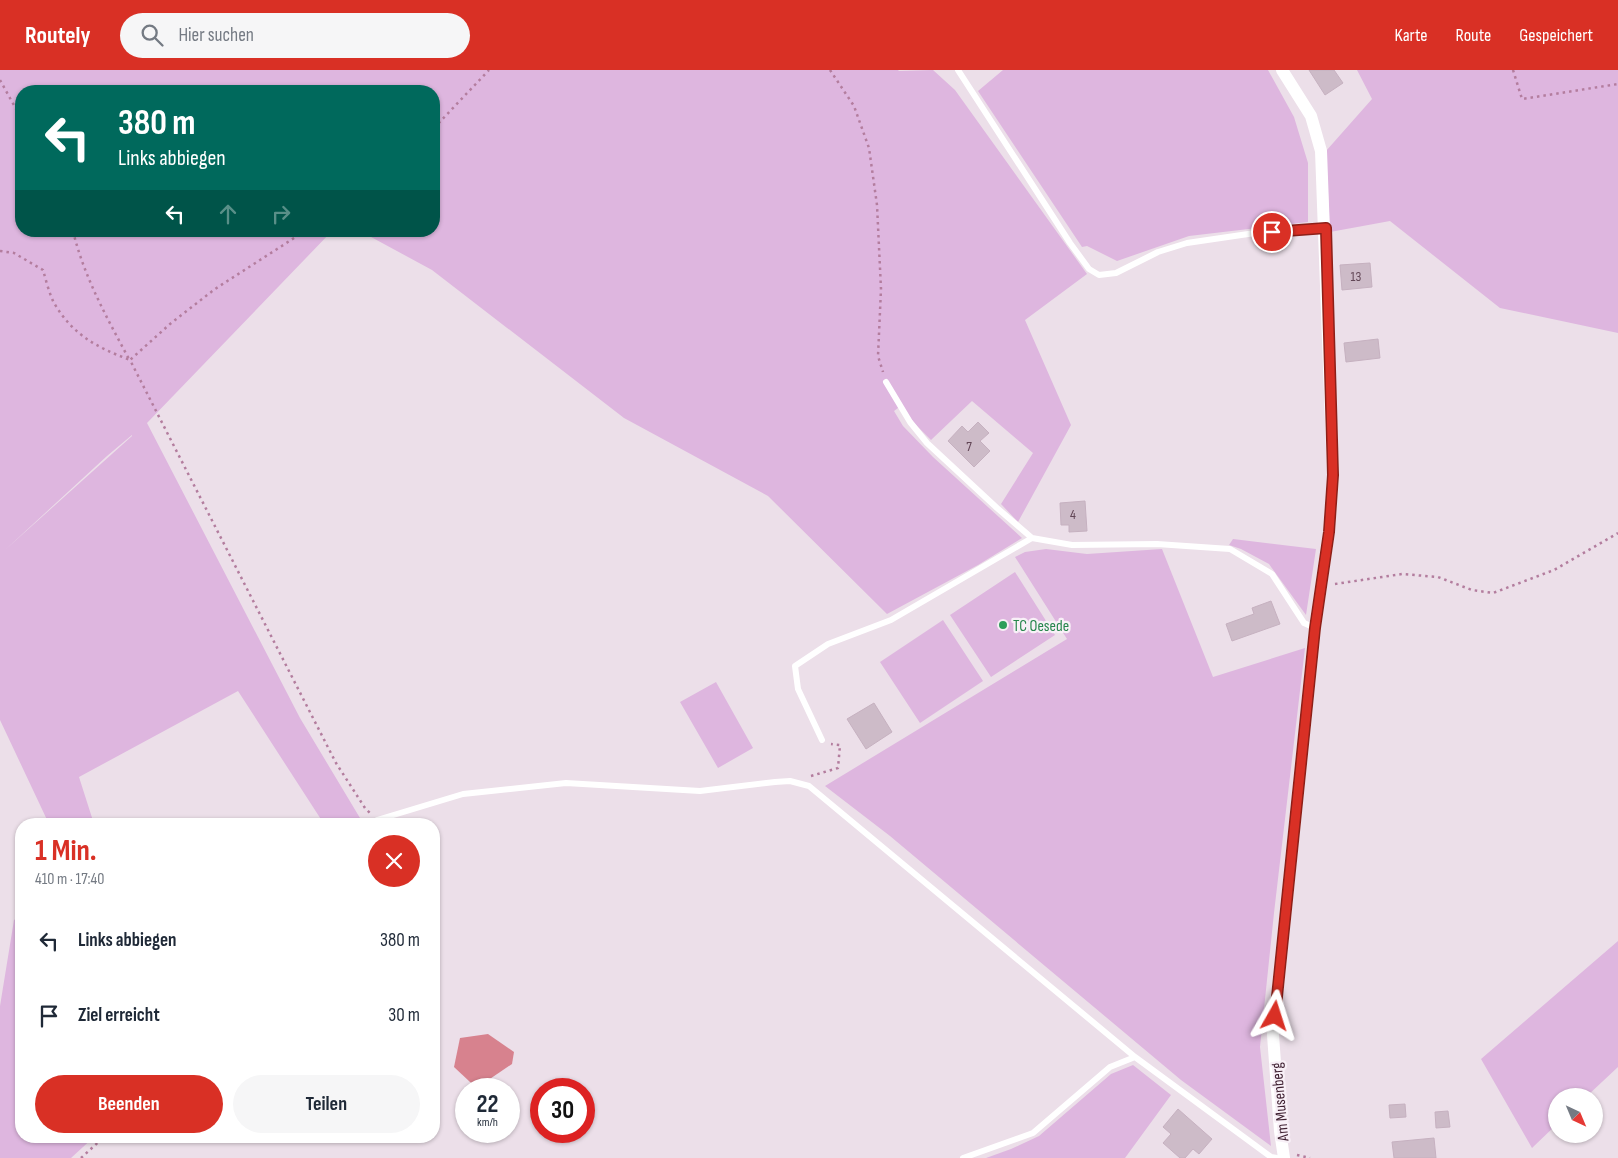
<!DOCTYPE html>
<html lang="de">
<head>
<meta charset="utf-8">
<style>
	body { margin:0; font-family:"Sofia Sans Condensed",sans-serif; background:#f6f6f7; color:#1f2937; height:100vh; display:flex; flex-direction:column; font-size:19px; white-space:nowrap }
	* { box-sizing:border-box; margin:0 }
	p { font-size:16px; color:#747a83 }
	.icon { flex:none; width:28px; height:28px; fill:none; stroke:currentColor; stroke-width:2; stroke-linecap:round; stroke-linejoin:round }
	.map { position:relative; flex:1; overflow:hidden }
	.sheet { position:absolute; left:15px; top:748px; width:425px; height:325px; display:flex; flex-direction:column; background:#fff; border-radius:20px; box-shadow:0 1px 4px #0004 }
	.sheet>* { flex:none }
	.top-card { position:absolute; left:15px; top:15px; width:425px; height:152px; border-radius:20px; box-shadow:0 1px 4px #0004; background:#00695c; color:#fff; overflow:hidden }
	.needle { width:32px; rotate:136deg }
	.tools { position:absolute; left:1548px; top:1018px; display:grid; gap:10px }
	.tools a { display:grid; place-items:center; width:55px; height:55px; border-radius:50%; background:#fff; box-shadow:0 1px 4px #0004; font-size:25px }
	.speed { position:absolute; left:455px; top:1008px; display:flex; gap:10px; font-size:25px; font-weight:700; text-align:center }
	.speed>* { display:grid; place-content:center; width:65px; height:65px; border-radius:50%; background:#fff; box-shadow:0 1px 4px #0004; line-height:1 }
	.speed small { font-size:12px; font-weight:400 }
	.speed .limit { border:8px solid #d22; background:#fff; color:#111 }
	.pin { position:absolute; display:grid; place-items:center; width:42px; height:42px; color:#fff; margin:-21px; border:2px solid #fff; border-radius:50%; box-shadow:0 1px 5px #0007 }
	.me { position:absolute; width:55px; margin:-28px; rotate:6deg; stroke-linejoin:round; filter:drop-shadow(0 0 4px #0008) }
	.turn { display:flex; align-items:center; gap:18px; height:105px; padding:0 20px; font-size:22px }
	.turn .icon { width:65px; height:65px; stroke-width:2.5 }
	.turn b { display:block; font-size:35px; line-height:42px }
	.lanes { display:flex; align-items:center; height:48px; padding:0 20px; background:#0003; justify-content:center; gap:25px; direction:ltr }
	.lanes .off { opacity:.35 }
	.round { display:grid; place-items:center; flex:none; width:52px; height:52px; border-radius:26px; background:#f6f6f7 }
	.overview { display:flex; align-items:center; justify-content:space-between; height:85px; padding:0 20px }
	h1 { font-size:30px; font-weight:700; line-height:38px; color:#d93025 }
	.cta { display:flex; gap:10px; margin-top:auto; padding:10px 20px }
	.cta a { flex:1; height:58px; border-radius:30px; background:#d93025; color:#fff; font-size:20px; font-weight:700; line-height:58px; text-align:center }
	.cta a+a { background:#f6f6f7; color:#1f2937 }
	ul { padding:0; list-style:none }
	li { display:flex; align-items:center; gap:15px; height:75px; padding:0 20px }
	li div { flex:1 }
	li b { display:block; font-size:19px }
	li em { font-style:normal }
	header { display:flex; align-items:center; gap:30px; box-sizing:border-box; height:70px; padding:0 25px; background:#d93025; color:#fff }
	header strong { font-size:24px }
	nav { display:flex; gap:28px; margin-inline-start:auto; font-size:18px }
	.search { width:350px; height:45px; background:#f6f6f7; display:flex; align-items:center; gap:12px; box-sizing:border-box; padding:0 18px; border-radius:28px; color:#747a83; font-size:19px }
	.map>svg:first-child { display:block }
	.green { fill:#deb6df; fill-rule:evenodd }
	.water { fill:#d7828e }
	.building { fill:#cdbbc8; stroke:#c6b1c0 }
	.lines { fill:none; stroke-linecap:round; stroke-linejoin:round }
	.path { stroke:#b37d9e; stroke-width:2.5; stroke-dasharray:2.5 4; stroke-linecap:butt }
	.lane { stroke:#fff; stroke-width:6 }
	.street { stroke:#fff; stroke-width:12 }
	.route-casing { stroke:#8d1f18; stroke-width:12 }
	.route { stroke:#d93025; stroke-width:9 }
	.leisure-dot { fill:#2e9e5b; stroke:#f8f0f7; stroke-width:2 }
	.labels { text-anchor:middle; stroke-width:4.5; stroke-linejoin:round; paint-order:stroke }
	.number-label { font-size:14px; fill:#624656 }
	.leisure-label { font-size:16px; fill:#27864d; stroke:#f8f0f7; text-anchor:start }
	.street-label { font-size:16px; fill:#3e1f30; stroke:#f8f0f7 }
</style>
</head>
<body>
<header>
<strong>Routely</strong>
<div class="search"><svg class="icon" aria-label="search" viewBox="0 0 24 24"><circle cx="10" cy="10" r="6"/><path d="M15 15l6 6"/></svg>Hier suchen</div>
<nav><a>Karte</a><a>Route</a><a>Gespeichert</a></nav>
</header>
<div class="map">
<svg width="1618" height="1088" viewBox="0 0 1618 1088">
	<rect width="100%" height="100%" fill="#ecdfe9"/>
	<path class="green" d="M0 0H898L899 1 933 0 955 20 1087 204 1025 250 1071 355 1018 452 1001 434 1033 383 972 331 931 370 913 352 902 335 894 341 903 356 933 387 1022 468 978 495 887 544 768 426 624 348 432 200 360 161H434V21H21V161H332L147 353 300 648 360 748 352 754H324L238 621 79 707 94 754H49L0 650ZM132 365V366L5 480 107 386Z
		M1003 0H1268L1294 47 1308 93V152L1189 166 1117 191 1087 176 1082 177 978 21Z
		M1357 0H1618V263L1500 238 1390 151 1330 162 1326 81 1372 29Z
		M1233 469 1316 479 1306 545 1269 494 1241 479 1229 475Z
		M1046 479 1087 484 1162 479 1213 607 1305 578 1274 843 1260 977 1271 1076 1181 1010 890 766 825 716 1067 569 1015 487 1025 482Z
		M1015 502 1055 565 991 607 950 545Z
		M943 550 983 611 920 653 880 592Z
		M716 612 753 678 718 698 680 632Z
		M21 845V1066H95L71 1088H0V936L14 850Z
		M1618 871V997L1587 1026H1556V1055L1532 1078 1481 989Z
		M1133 995 1171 1025 1125 1088H986L1011 1079 1039 1066 1111 1004Z"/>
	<path class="water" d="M488 964 514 982 512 994 478 1017 470 1012 454 997 460 968Z"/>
	<path class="building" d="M1309 0H1334L1343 13 1325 25Z
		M1370 193 1372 217 1342 220 1340 195Z
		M1378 269 1380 288 1346 292 1344 273Z
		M978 352 989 363 980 371 990 381 974 397 948 371 962 356 968 362Z
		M1085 431 1087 461 1069 462V455H1061L1060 433Z
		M1271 531 1280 554 1232 571 1226 554 1254 544 1252 538Z
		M874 633 892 662 866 679 847 649Z
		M1405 1034 1406 1047 1390 1048 1389 1035Z
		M1178 1039 1212 1069 1199 1084 1193 1079 1185 1088H1180L1163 1073 1171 1064 1163 1057Z
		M1448 1041 1450 1057 1436 1058 1435 1042Z
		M1434 1068 1436 1088H1394L1392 1072Z"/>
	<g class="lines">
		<path class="path" d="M830 0 854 36 869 78 877 135 881 219 878 286 883 302
			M1513 0 1522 29 1618 14
			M0 10 21 48
			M434 58 489 0
			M73 161C84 207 107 248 129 289
			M305 161 215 219 170 254 130 290 336 693 365 738 370 743
			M0 181 14 183 43 200C46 210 49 223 54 233 73 265 96 277 130 290
			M1335 514 1402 504 1438 507 1472 520 1493 523 1554 500 1618 463
			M811 706 838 698 840 675 831 674
			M1297 1085 1310 1088
			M81 1088 105 1066"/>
		<path class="lane" d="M958 0 1070 173 1089 199 1099 205 1116 203 1158 182 1187 173 1255 163 1325 158
			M886 312 910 352 927 373 997 438 1032 468
			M822 670 798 619 795 596 828 574 891 550 1032 468 1072 475 1157 474 1230 479 1272 504 1304 553 1315 558
			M372 754 377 750 463 724 566 713 700 721 775 712 790 711 809 716 1135 987 1271 1087 1277 1088
			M963 1088 1033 1063 1110 997 1135 987"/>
		<path class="street" d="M1282 0 1311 46 1321 81 1333 405 1329 461 1315 558 1273 965 1280 1061 1284 1088"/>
	</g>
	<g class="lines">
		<g class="route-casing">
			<path id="route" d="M1272 162 1326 158 1333 405 1329 462 1315 558 1275 946"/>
		</g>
		<use href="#route" class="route"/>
	</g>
	<circle class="leisure-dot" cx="1003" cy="555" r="5"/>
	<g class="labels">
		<g class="number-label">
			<text x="1356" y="211">13</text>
			<text x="969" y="381">7</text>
			<text x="1073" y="449">4</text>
		</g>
		<g class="leisure-label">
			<text x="1013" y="561">TC Oesede</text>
		</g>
		<g class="street-label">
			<text transform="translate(1279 1032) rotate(-95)" y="6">Am Musenberg</text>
		</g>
	</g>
</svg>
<div class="tools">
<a><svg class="needle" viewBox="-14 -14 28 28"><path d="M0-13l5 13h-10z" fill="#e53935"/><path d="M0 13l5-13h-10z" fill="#747a83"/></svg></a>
</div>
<div class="speed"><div>22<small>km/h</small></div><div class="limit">30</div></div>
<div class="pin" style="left:1272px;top:162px;background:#d93025"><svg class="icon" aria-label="arrive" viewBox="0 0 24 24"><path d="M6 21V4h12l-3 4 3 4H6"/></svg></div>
<svg class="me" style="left:1275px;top:946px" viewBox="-20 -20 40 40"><path d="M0-17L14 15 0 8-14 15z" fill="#d93025" stroke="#fff" stroke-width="4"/></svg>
<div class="top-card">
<div class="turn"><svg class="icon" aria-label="left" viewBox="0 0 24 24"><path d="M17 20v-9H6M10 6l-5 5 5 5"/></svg><div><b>380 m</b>Links abbiegen</div></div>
<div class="lanes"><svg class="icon" aria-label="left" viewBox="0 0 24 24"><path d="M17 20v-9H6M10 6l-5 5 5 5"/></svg><svg class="icon off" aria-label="ahead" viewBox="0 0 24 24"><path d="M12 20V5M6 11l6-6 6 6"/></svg><svg class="icon off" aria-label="right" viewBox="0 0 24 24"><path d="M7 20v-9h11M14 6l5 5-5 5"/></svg></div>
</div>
<section class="sheet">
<div class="overview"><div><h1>1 Min.</h1><p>410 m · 17:40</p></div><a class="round" style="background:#d93025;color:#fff"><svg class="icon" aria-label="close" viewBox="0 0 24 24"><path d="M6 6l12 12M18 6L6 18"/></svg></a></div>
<ul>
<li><svg class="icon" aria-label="left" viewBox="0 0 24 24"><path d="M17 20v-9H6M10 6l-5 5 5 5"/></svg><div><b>Links abbiegen</b></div><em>380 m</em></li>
<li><svg class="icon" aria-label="arrive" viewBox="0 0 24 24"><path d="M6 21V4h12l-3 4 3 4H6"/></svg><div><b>Ziel erreicht</b></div><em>30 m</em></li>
</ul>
<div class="cta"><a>Beenden</a><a>Teilen</a></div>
</section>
</div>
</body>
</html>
